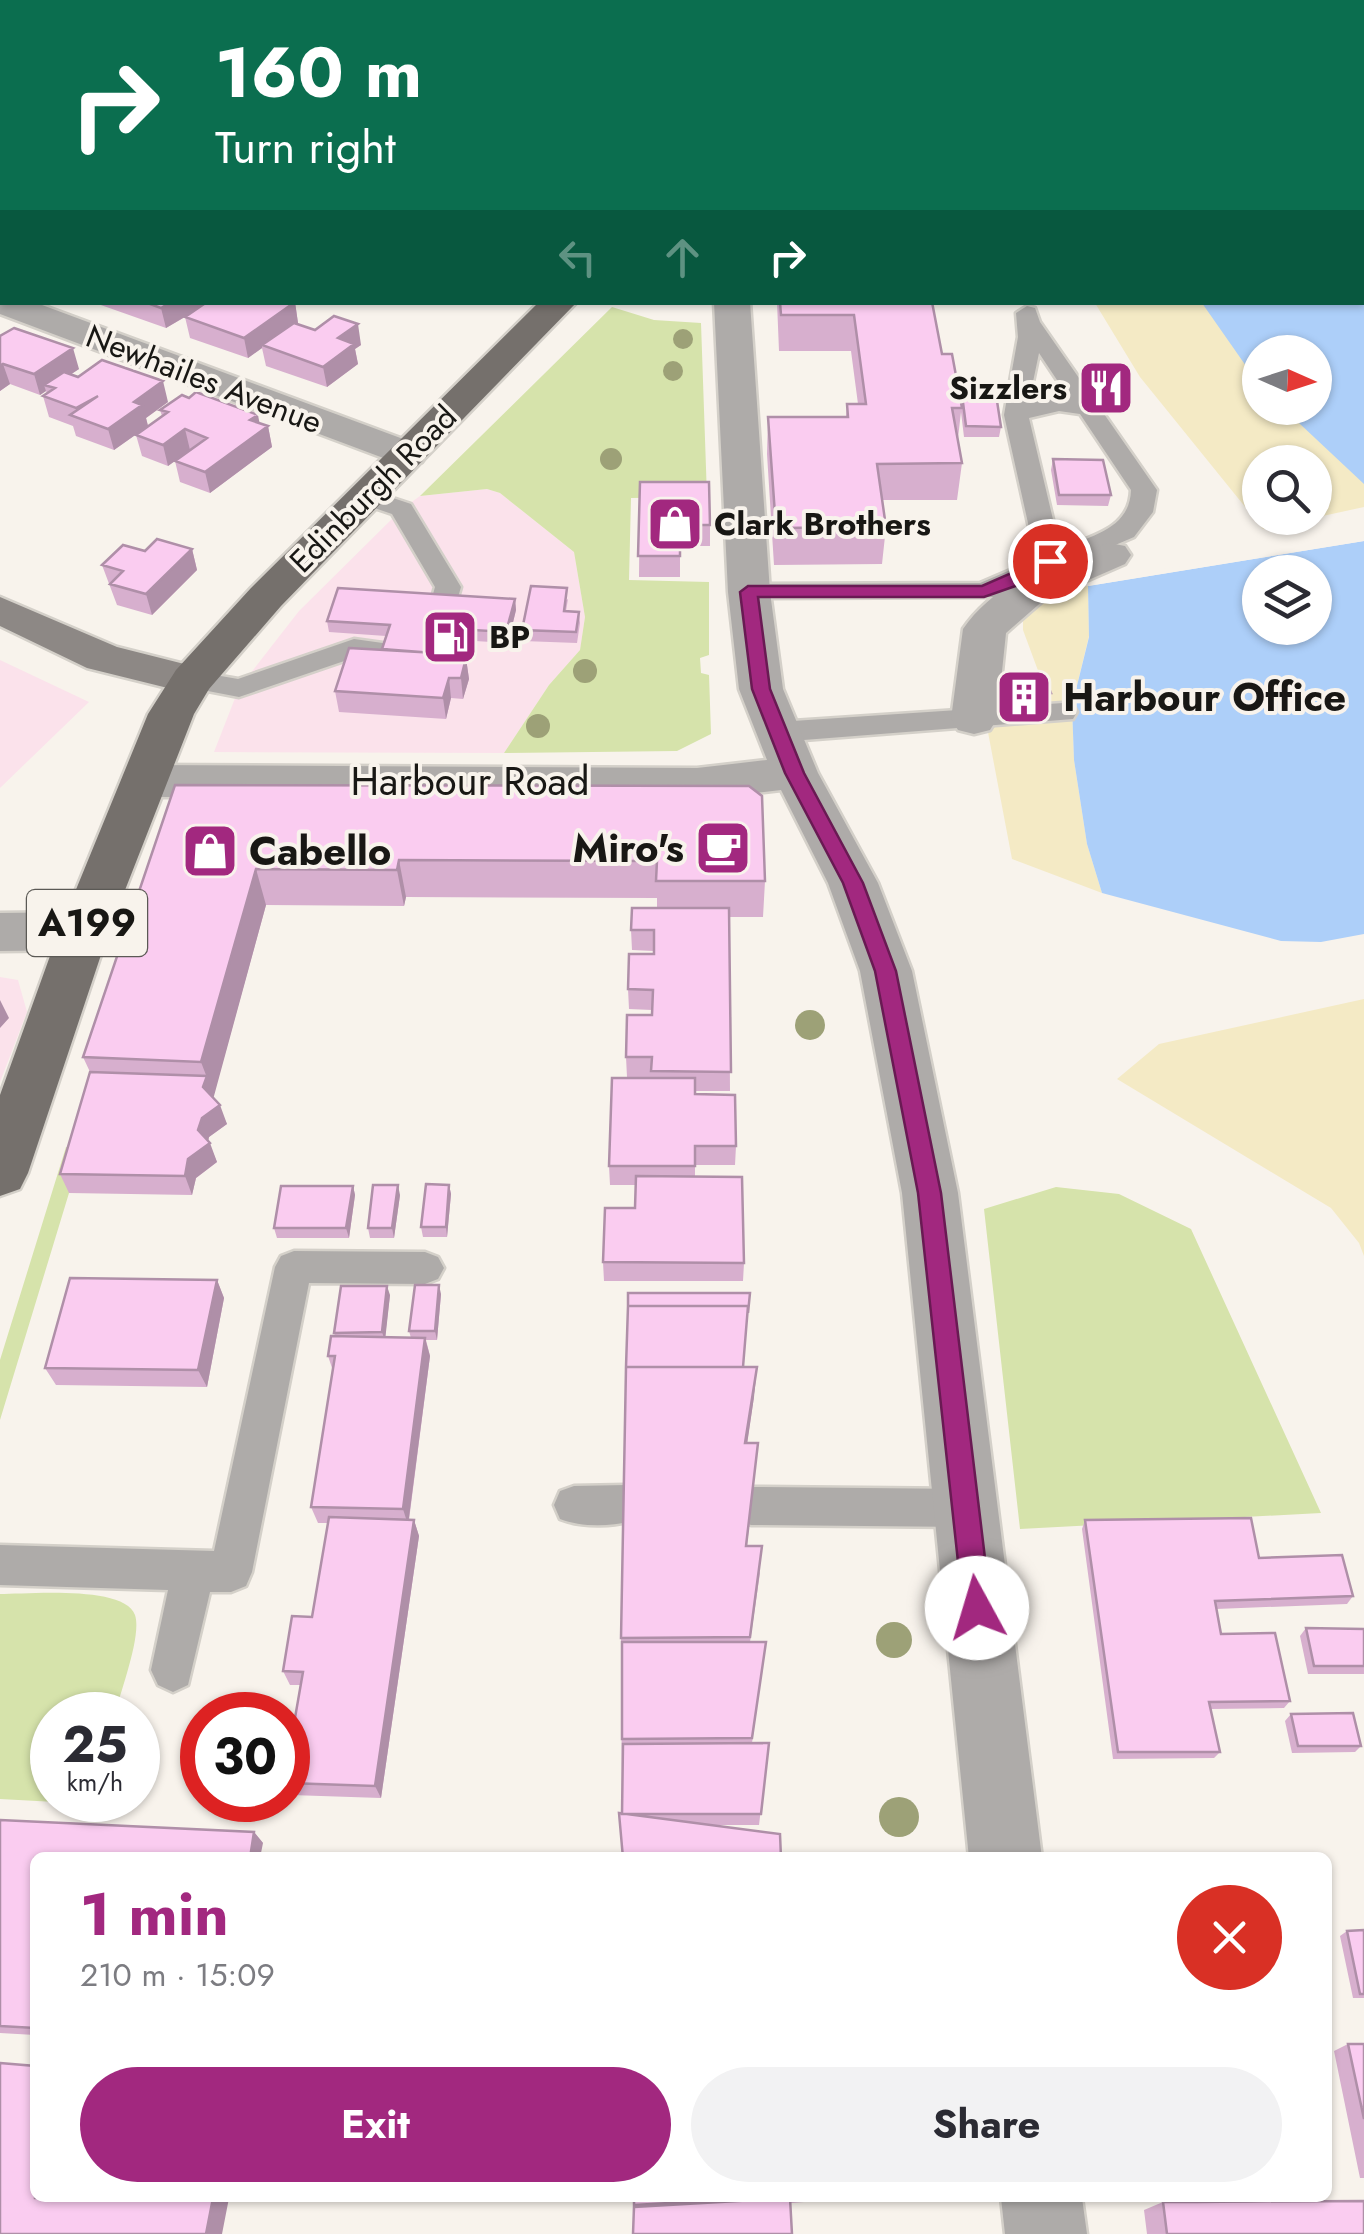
<!DOCTYPE html>
<html lang="en">
<head>
<meta charset="utf-8">
<style>
	body { margin:0; font-family:Jost,sans-serif; background:#f2f2f3; color:#2b2b33; height:100vh; display:flex; flex-direction:column; font-size:38px; white-space:nowrap }
	* { box-sizing:border-box; margin:0 }
	p { font-size:32px; color:#7c7c81 }
	.icon { flex:none; width:55px; height:55px; fill:none; stroke:currentColor; stroke-width:2; stroke-linecap:round; stroke-linejoin:round }
	.map { position:relative; flex:1; overflow:hidden }
	.drawer { position:absolute; left:30px; top:1852px; width:1302px; height:350px; display:flex; flex-direction:column; background:#fff; border-radius:15px; box-shadow:0 2px 8px #0004 }
	.drawer>* { flex:none }
	.guide { position:absolute; left:0px; top:0px; width:1365px; height:305px; box-shadow:0 2px 8px #0004; background:#0b6e4f; color:#fff; overflow:hidden }
	.needle { width:65px; rotate:93deg }
	.tools { position:absolute; left:1242px; top:335px; display:grid; gap:20px }
	.tools a { display:grid; place-items:center; width:90px; height:90px; border-radius:50%; background:#fff; box-shadow:0 2px 8px #0004; font-size:50px }
	.speed { position:absolute; left:30px; top:1692px; display:flex; gap:20px; font-size:50px; font-weight:700; text-align:center }
	.speed>* { display:grid; place-content:center; width:130px; height:130px; border-radius:50%; background:#fff; box-shadow:0 2px 8px #0004; line-height:1 }
	.speed small { font-size:25px; font-weight:400 }
	.speed .limit { border:15px solid #d22; background:#fff; color:#111 }
	.pin { position:absolute; display:grid; place-items:center; width:85px; height:85px; color:#fff; margin:-42px; border:5px solid #fff; border-radius:50%; box-shadow:0 2px 10px #0007 }
	.me { position:absolute; width:110px; margin:-55px; rotate:354deg; stroke-linejoin:round; filter:drop-shadow(0 0 8px #0008) }
	.turn { display:flex; align-items:center; gap:35px; height:210px; padding:0 50px; font-size:45px }
	.turn .icon { width:130px; height:130px; stroke-width:2.5 }
	.turn b { display:block; font-size:70px; line-height:85px }
	.lanes { display:flex; align-items:center; height:95px; padding:0 50px; background:#0003; justify-content:center; gap:50px; direction:ltr }
	.lanes .off { opacity:.35 }
	.round { display:grid; place-items:center; flex:none; width:105px; height:105px; border-radius:52px; background:#f2f2f3 }
	.overview { display:flex; align-items:center; justify-content:space-between; height:170px; padding:0 50px }
	h1 { font-size:60px; font-weight:700; line-height:75px; color:#a2287f }
	.button { display:flex; gap:20px; margin-top:auto; padding:20px 50px }
	.button a { flex:1; height:115px; border-radius:60px; background:#a2287f; color:#fff; font-size:40px; font-weight:700; line-height:115px; text-align:center }
	.button a+a { background:#f2f2f3; color:#2b2b33 }
	.map>svg:first-child { display:block }
	.commercial { fill:#fbe2eb }
	.green { fill:#d6e3ab }
	.sand { fill:#f4eac5; fill-rule:evenodd }
	.water { fill:#adcff9; fill-rule:evenodd }
	.pier { fill:#f8f3ec }
	.lines { fill:none; stroke-linecap:round; stroke-linejoin:round }
	.lane-casing { stroke:#d4d0c9; stroke-width:5 }
	.street-casing { stroke:#d4d0c9; stroke-width:5 }
	.secondary-casing { stroke:#d4d0c9; stroke-width:5 }
	.primary-casing { stroke:#d4d0c9; stroke-width:5 }
	.lane { fill:#aeaba9; fill-rule:evenodd }
	.street { fill:#aeaba9; fill-rule:evenodd }
	.secondary { fill:#8d8885; fill-rule:evenodd }
	.primary { fill:#75706c; fill-rule:evenodd }
	.tree { fill:#9da177 }
	.wall { fill:#d7afce }
	.shaded-wall { fill:#af8fa8 }
	.building { fill:#faccf0; stroke:#af8fa8; stroke-width:2.5 }
	.route { fill:#a2287f; stroke:#691a53; stroke-width:2.5 }
	.labels { text-anchor:middle; stroke-width:8; stroke-linejoin:round; paint-order:stroke }
	.far-street-label { font-size:32px; fill:#181714; stroke:#f8f3ec }
	.far-poi-label { font-size:32px; font-weight:bold; fill:#181714; stroke:#f8f3ec; text-anchor:start }
	.shield { fill:#f8f3ec; stroke:#5b5955; stroke-width:2.5 }
	.shield-label { font-size:38px; font-weight:bold; fill:#181714 }
	.poi-label { font-size:40px; font-weight:bold; fill:#181714; stroke:#f8f3ec; text-anchor:start }
	.street-label { font-size:40px; fill:#181714; stroke:#f8f3ec }
</style>
</head>
<body>
<div class="map">
<svg width="1364" height="2234" viewBox="0 0 1364 2234">
	<rect width="100%" height="100%" fill="#f8f3ec"/>
	<path class="commercial" d="M487 489 500 493 574 552 585 617 580 650 549 685 504 753 214 752 239 688 299 611 402 509 420 496Z
		M0 660 89 702 0 788Z
		M0 977 18 980 27 1012 0 1082Z"/>
	<path class="green" d="M612 307 654 320 701 323 707 497 631 498 629 580 709 582V655L700 658 701 673 709 675 711 734 677 751 504 753 549 685 580 650 585 617 574 552 500 493 487 489 420 496Z
		M66 1147H83L0 1420V1360Z
		M1056 1187 1119 1194 1191 1229 1321 1513 1020 1529 984 1209Z
		M0 1594C27 1594 125 1585 135 1615 142 1636 120 1692 115 1715H52V1800H93L92 1804 0 1799Z"/>
	<path class="sand" d="M1090 0H1364V507L1263 529 1140 377 1095 303 1362 302V2ZM1260 352H1315V408H1260ZM1260 462H1315V518H1260Z
		M1088 586 1089 636 1072 706 1074 760 1087 844 1102 893 1012 859 987 727 1057 722 1023 630V609L1062 589Z
		M1364 999V1256L1359 1243 1331 1208 1117 1079 1159 1044Z"/>
	<path class="water" d="M1167 0H1364V484L1283 408H1315V352H1260V386L1202 303 1362 302V2Z
		M1364 541V934L1321 942 1281 941 1102 893 1087 844 1074 760 1072 706 1089 637 1088 586ZM1260 572H1315V628H1260Z"/>
	<path class="pier" d="M1364 536V541L1088 586 1095 580Z"/>
	<g class="lines">
		<g class="lane-casing">
			<path id="lane" d="M1027 306 1035 308 1040 322 1157 490 1153 512 1134 537 994 597 739 598 736 592 749 584 980 583 1036 559 1004 415 1018 337 1016 313ZM1039 353 1069 398 1029 401ZM1059 411 1080 414 1131 490C1130 529 1091 536 1060 549L1029 418Z
				M366 489 411 504 461 587 454 611H434L430 605 435 587 392 514 357 502 353 497Z
				M354 639 397 645 401 651 397 657H356L239 697 182 686 178 680 182 674 192 671 238 679Z
				M1063 703 1073 705 1077 712 1073 719 778 742 768 739 763 732 768 725 778 722Z
				M294 1251 425 1252 438 1257 444 1268 438 1279 425 1284 309 1283 252 1572 246 1586 231 1592H210L188 1685 173 1692 158 1685 151 1670 168 1590 0 1585V1545L214 1551 275 1267 281 1256Z
				M626 1485 640 1490 646 1504 640 1518C617 1527 583 1528 560 1519L554 1505 560 1491 574 1486Z
				M751 1487 967 1489 982 1494 988 1508 982 1522 967 1527 751 1525 737 1520 730 1506 737 1492Z"/>
		</g>
		<g class="street-casing">
			<path id="street" d="M0 291 2 302H34L422 446 427 454 422 462 408 466 394 462 0 314Z
				M714 302H750L770 592 783 689 818 773 878 883 912 971 958 1193 1042 1858H969L902 1193 860 971 828 883 781 790 697 800 510 796 144 797 127 792 121 781 127 770 144 765 697 768 767 760 739 689 728 592Z
				M1110 543 1125 546 1131 555 1125 564 1045 599 1006 633 997 719 990 730 974 734 958 730 951 719 963 629C993 584 1059 555 1110 543Z
				M84 912 102 918 109 931 102 944 84 950 0 951V913Z
				M1001 2198H1082L1087 2234H1005Z"/>
		</g>
		<g class="secondary-casing">
			<path id="secondary" d="M0 597 117 647 208 670 214 680 208 690 192 694 87 668 0 626Z"/>
		</g>
		<g class="primary-casing">
			<path id="primary" d="M539 302H577L281 606 209 689 194 714 109 931 28 1173 20 1189 0 1196V1095L59 931 148 714 176 670 251 588Z"/>
		</g>
		<use href="#lane" class="lane"/>
		<use href="#street" class="street"/>
		<use href="#secondary" class="secondary"/>
		<use href="#primary" class="primary"/>
	</g>
	<g class="tree">
		<circle cx="683" cy="339" r="10"/>
		<circle cx="673" cy="371" r="10"/>
		<circle cx="611" cy="459" r="11"/>
		<circle cx="585" cy="671" r="12"/>
		<circle cx="538" cy="726" r="12"/>
		<circle cx="810" cy="1025" r="15"/>
		<circle cx="894" cy="1640" r="18"/>
		<circle cx="899" cy="1817" r="20"/>
	</g>
	<path class="wall" d="M26 0H140L132 2H23H26Z
		M256 0H305L299 2H262Z
		M569 0H637L635 2H639H559H569Z
		M937 0H1032L1029 2H936Z
		M98 302H295L298 323 297 324 361 345 355 349 358 364 327 387 266 366 262 348 248 358 190 338 185 317 166 328 98 304Z
		M777 302H932L942 354 960 397 961 387 1001 427 999 437H964L961 412 958 438 962 463 957 500H882L886 527 882 564 774 565 767 454 768 417H846L847 404H858L851 351H779Z
		M0 336 79 369 71 374 168 402 146 418 148 426 114 450 76 436 73 426 49 417 43 396 47 393 46 391 40 395 10 384 0 391Z
		M160 410 260 423 268 426 272 447 210 493 180 482 175 461 168 466 142 456 136 435 162 416Z
		M1053 459 1111 495 1108 506 1057 505 1051 470Z
		M640 482 710 525V546H680V577H639Z
		M192 549 197 570 152 615 117 605 102 565 145 551Z
		M515 599 516 610 508 643 442 639 438 653 455 658H466L469 679 463 699 451 698 446 719 339 712 335 691 382 649 386 636 329 632 327 621Z
		M568 599 566 611 579 612 580 623 577 643 523 641 522 630Z
		M1002 679 1051 693 1048 704 1006 707 1000 689Z
		M175 785 749 786 765 881 763 917H729L730 1091H695V1094L736 1146 735 1165H695V1176L744 1263 743 1281H604L603 1262 635 1208 636 1185H610L609 1166 652 1078 627 1077 626 1057 652 1015V1010L629 1009 628 989 654 954V951L632 950 631 930 657 908V898L406 897 404 906 266 905 213 1097 227 1124 209 1137 208 1141 217 1162 196 1178 192 1195 69 1193 60 1174 90 1072 83 1057Z
		M449 1185 451 1194 447 1237H423L421 1227Z
		M353 1186 355 1195 349 1238H277L274 1228Z
		M400 1195 394 1238H370L368 1228Z
		M217 1280 224 1298 207 1387 56 1385 45 1368Z
		M441 1294 437 1340H426L430 1356 409 1520H414L419 1536 381 1798 291 1795 288 1790V1758L300 1685H290L283 1671 312 1617 328 1523H318L311 1507 333 1371 328 1356 335 1336 334 1333 390 1295 385 1337 411 1338 409 1331Z
		M754 1397 747 1443H758L747 1546 760 1573 750 1642H766L752 1743H769L759 1825H709L622 1814 621 1638Z
		M1085 1520 1353 1596 1347 1604 1216 1609 1221 1634 1290 1701 1284 1708 1211 1709 1220 1752 1214 1758 1113 1759 1082 1529Z
		M1306 1628 1364 1629V1674H1308L1300 1636Z
		M1291 1714 1361 1746 1355 1752 1292 1753 1285 1721Z
		M0 1820 254 1832 263 1843 35 1858V2035L0 2033Z
		M1364 1930V1998H1353L1340 1936 1347 1931Z
		M1348 2044H1364V2178H1360L1334 2051Z
		M634 2198H807L804 2202 790 2203 633 2234Z
		M1186 2198H1290L1291 2201 1364 2234H1147L1144 2210 1163 2202H1186Z"/>
	<path class="shaded-wall" d="M78 0H93L94 2H68Z
		M107 0H140L132 2H108Z
		M278 0H305L299 2H278Z
		M482 0H498L494 2H482Z
		M2 86V107L0 108V87Z
		M2 247V267L0 259V248Z
		M171 302H204L205 305 166 328 161 308Z
		M295 302 298 323 265 346 262 345V348L248 358 244 338Z
		M358 324 361 345 355 349 358 364 327 387 323 367 338 338Z
		M73 348 79 369 52 387 44 385 46 391 40 395 34 374Z
		M3 364 10 384 0 391V366Z
		M163 381 168 402 146 418 148 426 114 450 108 429 134 402Z
		M258 415 261 431 268 426 272 447 210 493 205 472 250 420Z
		M185 429 190 450 168 466 163 445Z
		M192 549 197 570 152 615 146 594Z
		M515 599 516 610 508 643 506 632Z
		M441 628 442 639 432 673 431 663Z
		M466 658 469 679 463 699 461 678Z
		M449 678 451 698 446 719 443 698Z
		M399 860 406 897 404 906 397 870Z
		M256 869 266 905 214 1096 201 1062Z
		M0 1000 9 1018 0 1028Z
		M207 1076 214 1096 210 1106 203 1087Z
		M220 1105 227 1124 209 1137 207 1146 210 1143 217 1162 196 1178 192 1195 185 1176 188 1159 202 1118Z
		M398 1185 400 1195 394 1238 392 1228Z
		M449 1185 451 1194 447 1237 446 1227Z
		M353 1186 355 1195 349 1238 346 1228Z
		M217 1280 224 1298 207 1387 198 1370Z
		M439 1285 441 1294 437 1340 435 1331Z
		M387 1286 390 1295 385 1341 382 1332Z
		M425 1338 430 1356 408 1525 403 1509Z
		M757 1367 754 1397 743 1472 745 1443Z
		M414 1520 419 1536 381 1798 375 1786Z
		M254 1832 263 1843 260 1858H250Z
		M213 2198H229L222 2234H206Z"/>
	<path class="building" d="M43 0H78L68 2H48Z
		M192 0H251L244 2H185Z
		M414 0H472L469 2H411Z
		M587 0H627L639 2H598Z
		M937 0H1003L1001 2H950Z
		M0 10H2V24H0Z
		M2 66V86L0 87V67Z
		M0 221 2 222V247L0 248Z
		M145 302H171L161 308Z
		M207 302H295L244 338 185 317Z
		M780 302H932L942 354H952L962 408H952L962 463 877 464 886 527 776 528 768 417H848L847 404H866L854 315H781Z
		M334 316 358 324 338 338 354 344 323 367 262 345 294 323 315 330Z
		M14 328 73 348 34 374 3 364 0 366V336Z
		M102 360 163 381 134 402 142 405 108 429 70 415 98 396 76 408 43 396 55 388 44 385 64 372 78 377Z
		M961 387 995 388 1001 427 966 426Z
		M196 392 258 415 250 420 268 426 205 472 175 461 207 438 185 429 163 445 136 435 168 412 160 410 182 395 189 398Z
		M1053 459 1103 460 1111 495H1059Z
		M640 482H709L710 525H680V556H638Z
		M157 539 192 549 146 594 110 584 123 571 102 565 123 545 145 551Z
		M531 586 567 588 564 611 579 612 576 632 522 630Z
		M338 588 515 599 506 632 441 628 434 653 382 649 390 625 327 621Z
		M349 648 454 654V658H466L461 678H449L443 698 335 691Z
		M1044 676 1051 693 1008 696 1002 679Z
		M175 785 749 786 762 796 765 881H656L657 861 399 860 397 870 256 869 201 1062 83 1057Z
		M632 908H729L731 1072 651 1071 652 1057H626L627 1015H652L653 990 628 989 629 954H654V930H631Z
		M90 1072 207 1076 203 1087 220 1105 202 1118 198 1130 210 1143 188 1159 185 1176 60 1174Z
		M612 1078H695V1094L735 1095 736 1146H695V1166H609Z
		M636 1176 742 1177 744 1263 603 1262 605 1208H635Z
		M426 1184 449 1185 446 1227H421Z
		M373 1185H398L392 1228H368Z
		M281 1186H353L346 1228H274Z
		M70 1278 217 1280 198 1370 45 1368Z
		M415 1285H439L435 1331H409Z
		M341 1286H387L382 1332 334 1333Z
		M628 1293H750L748 1313V1306H628Z
		M628 1306H748L743 1367H626Z
		M331 1336 425 1338 403 1509 311 1507 335 1356H328Z
		M626 1367H757L745 1443H758L746 1546H762L750 1637 621 1638Z
		M329 1517 414 1520 375 1786 288 1783V1758L303 1672 283 1671 292 1616 312 1617Z
		M1251 1518 1259 1558 1342 1555 1353 1596 1215 1601 1221 1634 1275 1633 1290 1701 1209 1702 1220 1752H1118L1085 1520Z
		M1306 1628 1364 1629V1666H1314Z
		M622 1642H766L752 1738 622 1739Z
		M1353 1713 1361 1746H1298L1291 1714Z
		M769 1743 761 1814H622L623 1744Z
		M619 1813 780 1834 781 1858H623Z
		M0 1820 254 1832 250 1858H35V2028L0 2026Z
		M1364 1930V1994H1360L1347 1931Z
		M1348 2044H1364V2119Z
		M0 2063 35 2066V2198H213L206 2234H0Z
		M634 2198H757L634 2205Z
		M790 2198 792 2234H633L634 2207Z
		M1198 2198H1290L1291 2201 1198 2202Z
		M1364 2201V2234H1167L1163 2202Z"/>
	<path class="route" d="M1050 556 1059 561 1057 564 1030 581 984 597H758L770 689 804 773 863 883 896 971 941 1193 991 1608 987 1618 977 1622 967 1618 963 1608 918 1193 875 971 843 883 785 773 752 689 740 592 748 586H982Z"/>
	<defs>
		<g id="restaurant-square" transform="scale(2.875)"><rect x="-9" y="-9" width="18" height="18" rx="4" fill="#a2287f" stroke="#f8f3ec"/><path d="M-5-6h1v4h1v-4h1v4h1v-4h1v5L-1.5 .5V6h-2V.5L-5-1ZM5-6V6H3V1.5H1.5Q1.5-4 5-6Z" fill="#fff"/></g>
		<g id="shop-square" transform="scale(2.875)"><rect x="-9" y="-9" width="18" height="18" rx="4" fill="#a2287f" stroke="#f8f3ec"/><path d="M-5-2.5h2.3a2.7 3.5 0 0 1 5.4 0H5L5.5 6h-11ZM-1.5-2.5h3a1.5 2.3 0 0 0-3 0Z" fill="#fff"/></g>
		<g id="fuel-square" transform="scale(2.875)"><rect x="-9" y="-9" width="18" height="18" rx="4" fill="#a2287f" stroke="#f8f3ec"/><path d="M-5.5-6h7V0h2V4h1.3V-2.5L3-4.5l.8-.8L6-3V5H2.5V1h-1V6h-7ZM-4.2-4.7v3.2H.2V-4.7Z" fill="#fff"/></g>
		<g id="building-square" transform="scale(2.875)"><rect x="-9" y="-9" width="18" height="18" rx="4" fill="#a2287f" stroke="#f8f3ec"/><path d="M-4-6H4V6H1V3H-1V6H-4ZM-2.5-4.3h1.7v1.8h-1.7ZM.8-4.3h1.7v1.8H.8ZM-2.5-1h1.7V.8h-1.7ZM.8-1h1.7V.8H.8Z" fill="#fff"/></g>
		<g id="cafe-square" transform="scale(2.875)"><rect x="-9" y="-9" width="18" height="18" rx="4" fill="#a2287f" stroke="#f8f3ec"/><path d="M-5.5-4.5H6V0H3Q3 3.5 0 3.5H-2.5Q-5.5 3.5-5.5 0ZM3-3.2v2h1.7v-2ZM-6 4.5H4V6H-6Z" fill="#fff"/></g>
	</defs>
	<g fill-rule="evenodd">
		<use href="#restaurant-square" x="1106" y="388"/>
		<use href="#shop-square" x="675" y="524"/>
		<use href="#fuel-square" x="450" y="637"/>
		<use href="#building-square" x="1024" y="697"/>
		<use href="#cafe-square" x="723" y="848"/>
		<use href="#shop-square" x="210" y="851"/>
	</g>
	<g class="labels">
		<g class="far-street-label">
			<text transform="translate(204 379) rotate(21)" y="11">Newhailes Avenue</text>
			<text transform="translate(373 489) rotate(-45)" y="11">Edinburgh Road</text>
		</g>
		<g class="far-poi-label">
			<text x="1067" y="399" text-anchor="end">Sizzlers</text>
			<text x="714" y="535">Clark Brothers</text>
			<text x="489" y="648">BP</text>
		</g>
		<rect class="shield" x="27" y="890" width="120" height="66" rx="8"/>
		<g class="shield-label">
			<text x="87" y="936">A199</text>
		</g>
		<g class="poi-label">
			<text x="1063" y="711">Harbour Office</text>
			<text x="684" y="862" text-anchor="end">Miro's</text>
			<text x="249" y="865">Cabello</text>
		</g>
		<g class="street-label">
			<text x="470" y="795">Harbour Road</text>
		</g>
	</g>
</svg>
<div class="tools">
<a><svg class="needle" viewBox="-14 -14 28 28"><path d="M0-13l5 13h-10z" fill="#e53935"/><path d="M0 13l5-13h-10z" fill="#7c7c81"/></svg></a>
<a><svg class="icon" aria-label="search" viewBox="0 0 24 24"><circle cx="10" cy="10" r="6"/><path d="M15 15l6 6"/></svg></a>
<a><svg class="icon" aria-label="layers" viewBox="0 0 24 24"><path d="M12 4l9 5-9 5-9-5zM3 14l9 5 9-5"/></svg></a>
</div>
<div class="speed"><div>25<small>km/h</small></div><div class="limit">30</div></div>
<div class="pin" style="left:1050px;top:561px;background:#d93025"><svg class="icon" aria-label="arrive" viewBox="0 0 24 24"><path d="M6 21V4h12l-3 4 3 4H6"/></svg></div>
<svg class="me" style="left:977px;top:1608px" viewBox="-20 -20 40 40"><circle r="19" fill="#fff"/><path d="M0-13L10 11 0 6-10 11z" fill="#a2287f"/></svg>
<div class="guide">
<div class="turn"><svg class="icon" aria-label="right" viewBox="0 0 24 24"><path d="M7 20v-9h11M14 6l5 5-5 5"/></svg><div><b>160 m</b>Turn right</div></div>
<div class="lanes"><svg class="icon off" aria-label="left" viewBox="0 0 24 24"><path d="M17 20v-9H6M10 6l-5 5 5 5"/></svg><svg class="icon off" aria-label="ahead" viewBox="0 0 24 24"><path d="M12 20V5M6 11l6-6 6 6"/></svg><svg class="icon" aria-label="right" viewBox="0 0 24 24"><path d="M7 20v-9h11M14 6l5 5-5 5"/></svg></div>
</div>
<section class="drawer">
<div class="overview"><div><h1>1 min</h1><p>210 m · 15:09</p></div><a class="round" style="background:#d93025;color:#fff"><svg class="icon" aria-label="close" viewBox="0 0 24 24"><path d="M6 6l12 12M18 6L6 18"/></svg></a></div>
<div class="button"><a>Exit</a><a>Share</a></div>
</section>
</div>
</body>
</html>
